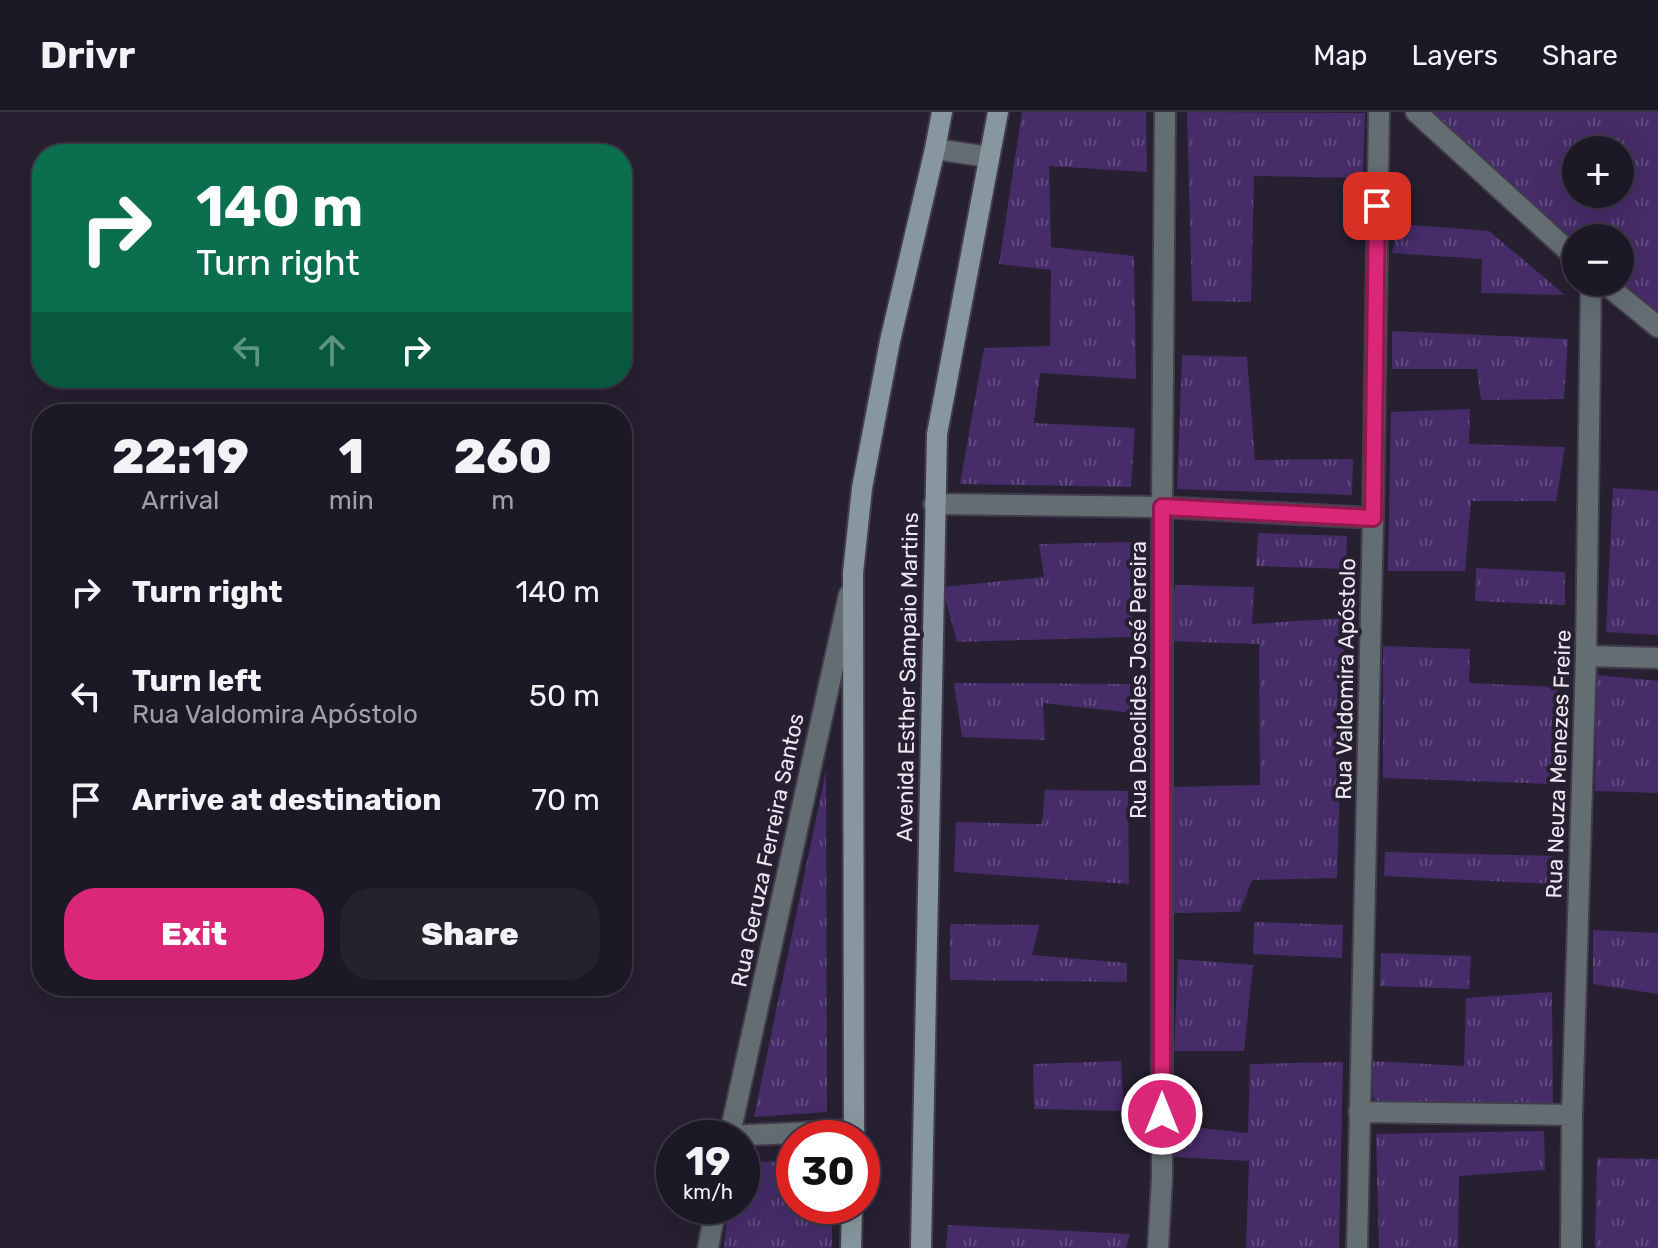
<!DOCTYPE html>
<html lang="en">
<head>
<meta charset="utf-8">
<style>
	body { margin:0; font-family:Rubik,sans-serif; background:#25212d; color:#f1f3f6; height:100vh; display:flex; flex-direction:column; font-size:30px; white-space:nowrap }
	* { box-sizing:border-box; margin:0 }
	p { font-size:26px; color:#a0a0a7 }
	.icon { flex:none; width:44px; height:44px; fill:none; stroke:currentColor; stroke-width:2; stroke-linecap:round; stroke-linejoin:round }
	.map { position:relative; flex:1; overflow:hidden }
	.drawer { position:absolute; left:32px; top:292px; width:600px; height:592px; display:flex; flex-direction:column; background:#1c1825; border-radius:32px; box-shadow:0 8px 32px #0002,0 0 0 2px #3a3742 }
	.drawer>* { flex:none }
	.guide { position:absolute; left:32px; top:32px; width:600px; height:244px; border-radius:32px; box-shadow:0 8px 32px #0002,0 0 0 2px #3a3742; background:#0b6e4f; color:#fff; overflow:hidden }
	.tools { position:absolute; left:1562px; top:24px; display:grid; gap:16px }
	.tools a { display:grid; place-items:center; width:72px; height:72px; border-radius:50%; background:#1c1825; box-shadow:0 8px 32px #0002,0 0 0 2px #3a3742; font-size:40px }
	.speed { position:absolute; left:656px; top:1008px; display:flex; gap:16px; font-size:40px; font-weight:700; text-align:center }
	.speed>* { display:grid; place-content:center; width:104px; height:104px; border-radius:50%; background:#1c1825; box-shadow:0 8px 32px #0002,0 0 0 2px #3a3742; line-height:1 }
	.speed small { font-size:20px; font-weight:400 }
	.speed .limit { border:12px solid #d22; background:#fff; color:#111 }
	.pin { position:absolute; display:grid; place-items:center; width:68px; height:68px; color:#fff; margin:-34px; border-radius:16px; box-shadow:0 4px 12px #0006 }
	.me { position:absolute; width:88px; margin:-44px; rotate:0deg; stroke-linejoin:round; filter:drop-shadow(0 0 6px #0008) }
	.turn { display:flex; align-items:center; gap:28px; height:168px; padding:0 32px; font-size:36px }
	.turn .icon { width:104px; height:104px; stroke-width:2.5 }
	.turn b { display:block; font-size:56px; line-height:68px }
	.lanes { display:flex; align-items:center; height:76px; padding:0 32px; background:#0003; justify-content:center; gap:40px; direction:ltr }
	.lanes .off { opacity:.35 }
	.eta { display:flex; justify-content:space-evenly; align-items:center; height:136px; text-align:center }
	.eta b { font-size:48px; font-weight:800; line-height:56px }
	.primary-button { display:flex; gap:16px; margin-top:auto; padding:16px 32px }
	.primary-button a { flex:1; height:92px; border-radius:32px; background:#db2777; color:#fff; font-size:32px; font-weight:800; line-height:92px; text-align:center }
	.primary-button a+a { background:#25212d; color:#f1f3f6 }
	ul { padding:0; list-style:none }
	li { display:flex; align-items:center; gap:24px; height:104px; padding:0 32px }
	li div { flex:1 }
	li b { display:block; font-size:30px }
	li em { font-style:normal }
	header { display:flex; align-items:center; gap:48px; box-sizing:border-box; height:112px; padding:0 40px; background:#1c1825; border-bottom:2px solid #3a3742 }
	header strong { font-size:38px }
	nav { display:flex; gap:44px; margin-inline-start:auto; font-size:28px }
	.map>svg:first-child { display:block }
	.grass { fill:url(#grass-tufts); fill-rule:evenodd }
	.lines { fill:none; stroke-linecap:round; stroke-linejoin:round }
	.street-casing { stroke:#423c4c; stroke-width:24 }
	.secondary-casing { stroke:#423c4c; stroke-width:24 }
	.street { stroke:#646d72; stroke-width:20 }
	.secondary { stroke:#88979f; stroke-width:20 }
	.route-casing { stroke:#8e194d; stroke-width:20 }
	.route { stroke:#db2777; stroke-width:14 }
	.labels { text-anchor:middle; stroke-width:8; stroke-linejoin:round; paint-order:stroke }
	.street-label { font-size:22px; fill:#ece9f4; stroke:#262031 }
</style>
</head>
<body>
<header>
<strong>Drivr</strong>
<nav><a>Map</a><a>Layers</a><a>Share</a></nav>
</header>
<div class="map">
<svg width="1658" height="1136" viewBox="0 0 1658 1136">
	<defs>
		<pattern id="grass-tufts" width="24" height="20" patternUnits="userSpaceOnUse" patternTransform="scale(2)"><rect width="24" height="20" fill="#462c69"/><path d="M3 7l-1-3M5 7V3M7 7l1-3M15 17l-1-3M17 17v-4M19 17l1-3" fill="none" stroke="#614b7f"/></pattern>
	</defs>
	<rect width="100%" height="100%" fill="#262031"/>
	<path class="grass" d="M1022 0H1146L1147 60 1049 54 1051 135 1134 144 1136 267 1040 261 1034 311 1135 316 1131 375 960 372 984 236 1050 234 1051 158 999 152Z
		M1187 0 1365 1 1363 66 1254 64 1251 190 1192 189Z
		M1416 0H1658V215L1603 170H1620V126H1576V146ZM1576 38H1620V82H1576Z
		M1398 112 1489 119 1565 183 1481 181 1482 147 1392 141Z
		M1392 219 1568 227 1564 287 1481 288 1477 257H1392Z
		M1182 243 1247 245 1255 348 1353 347 1352 383 1177 377Z
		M1470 297 1469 332 1565 335 1556 389H1471L1465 459H1388L1391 300Z
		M1613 376 1658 379V523L1606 520Z
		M1258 421 1347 424 1346 457 1256 454Z
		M1133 430 1132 525 957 530 942 475 1044 465 1039 432Z
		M1476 456 1565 460V493L1475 489Z
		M1175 473 1254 475 1252 512 1345 506 1337 766 1252 768 1240 800 1174 801 1171 675 1260 673 1259 532 1168 529Z
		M1383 534 1470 537 1469 571 1559 575 1552 672 1383 666Z
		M1597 563 1658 569V681L1595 679Z
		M954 571 1130 572 1132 601 1043 591 1045 628 962 625Z
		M826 659 827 1000 754 1005Z
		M1045 678 1128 679 1129 772 954 760 956 710 1042 712Z
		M1385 740 1556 744 1554 772 1384 764Z
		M1254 810 1343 813 1342 846 1253 842Z
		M950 812 1039 813 1032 843 1127 851V870L950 868Z
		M1593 818 1658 821V882L1593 872Z
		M1381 841 1471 844 1469 877 1380 874Z
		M1178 847 1253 853 1244 939H1174Z
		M1552 880 1553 993 1374 991 1371 949 1464 954 1466 886Z
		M1121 949 1124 999 1034 997 1033 952Z
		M1343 950 1339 1136H1246L1249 1049 1174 1045V1013L1248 1021 1250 952Z
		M1544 1019 1545 1058 1459 1064 1458 1136H1379L1376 1022Z
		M1597 1046 1658 1047V1136H1595Z
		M742 1049 794 1050V1094H832V1136H724L728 1094H742Z
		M948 1113 1130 1122 1126 1136H946Z"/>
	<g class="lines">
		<g class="street-casing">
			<path id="street" d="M1416 0 1576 146
				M935 37 989 45
				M1603 170 1658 215
				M934 392 1162 395 1373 406
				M1586 544 1658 546
				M1359 1000 1572 1003
				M729 1024 854 1018
				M729 1026 849 483
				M708 1136 716 1094
				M1158 1136 1162 1066V395L1165 0
				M1357 1136 1373 406 1379 0
				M1571 1136 1572 1003 1586 544 1591 170"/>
		</g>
		<g class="secondary-casing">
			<path id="secondary" d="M854 1026 853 461 862 376 890 229 935 37 942 0
				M851 1136 852 1094
				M921 1136 937 322 998 0"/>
		</g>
		<use href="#street" class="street"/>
		<use href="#secondary" class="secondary"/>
	</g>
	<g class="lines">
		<g class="route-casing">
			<path id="route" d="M1162 1002V395L1373 406 1377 94"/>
		</g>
		<use href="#route" class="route"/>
	</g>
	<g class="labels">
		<g class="street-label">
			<text transform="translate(907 565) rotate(-89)" y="8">Avenida Esther Sampaio Martins</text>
			<text transform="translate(1345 567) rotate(-89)" y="8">Rua Valdomira Apóstolo</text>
			<text transform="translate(1138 568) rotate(-90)" y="8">Rua Deoclides José Pereira</text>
			<text transform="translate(1558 652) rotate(-88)" y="8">Rua Neuza Menezes Freire</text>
			<text transform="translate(767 738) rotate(-78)" y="8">Rua Geruza Ferreira Santos</text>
		</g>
	</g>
</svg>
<div class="tools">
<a>+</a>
<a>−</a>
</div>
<div class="speed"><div>19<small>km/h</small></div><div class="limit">30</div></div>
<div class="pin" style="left:1377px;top:94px;background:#d93025"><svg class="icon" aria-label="arrive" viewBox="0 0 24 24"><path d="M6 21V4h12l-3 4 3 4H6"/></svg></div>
<svg class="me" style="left:1162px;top:1002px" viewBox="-20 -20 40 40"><circle r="17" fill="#db2777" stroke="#fff" stroke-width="3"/><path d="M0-11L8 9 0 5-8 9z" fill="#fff"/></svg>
<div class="guide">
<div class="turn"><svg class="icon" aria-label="right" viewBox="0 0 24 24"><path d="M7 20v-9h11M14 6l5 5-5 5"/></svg><div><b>140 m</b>Turn right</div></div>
<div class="lanes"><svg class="icon off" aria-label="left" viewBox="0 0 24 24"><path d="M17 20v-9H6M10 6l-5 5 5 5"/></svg><svg class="icon off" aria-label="ahead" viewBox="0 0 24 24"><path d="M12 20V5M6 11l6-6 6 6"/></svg><svg class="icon" aria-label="right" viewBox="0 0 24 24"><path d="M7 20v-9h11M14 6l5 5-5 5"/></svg></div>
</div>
<section class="drawer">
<div class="eta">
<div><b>22:19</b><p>Arrival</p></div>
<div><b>1</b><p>min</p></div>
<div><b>260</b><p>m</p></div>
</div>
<ul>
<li><svg class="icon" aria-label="right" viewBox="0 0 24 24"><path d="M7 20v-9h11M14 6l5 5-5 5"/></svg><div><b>Turn right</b></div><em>140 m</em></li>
<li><svg class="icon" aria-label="left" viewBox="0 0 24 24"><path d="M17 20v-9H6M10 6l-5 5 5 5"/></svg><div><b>Turn left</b><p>Rua Valdomira Apóstolo</p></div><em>50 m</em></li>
<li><svg class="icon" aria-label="arrive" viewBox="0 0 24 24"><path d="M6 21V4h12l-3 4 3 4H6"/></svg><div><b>Arrive at destination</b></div><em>70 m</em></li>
</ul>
<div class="primary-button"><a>Exit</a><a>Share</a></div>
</section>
</div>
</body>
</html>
